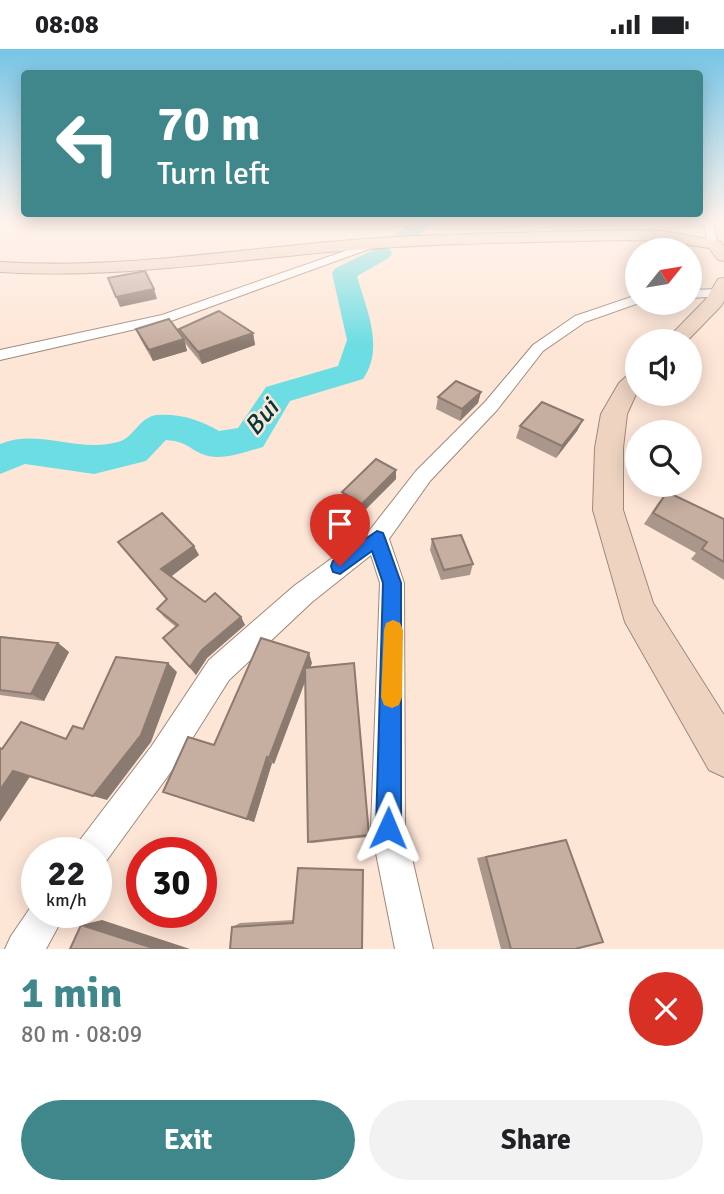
<!DOCTYPE html>
<html lang="en">
<head>
<meta charset="utf-8">
<style>
	body { margin:0; font-family:Signika,sans-serif; background:#f2f2f2; color:#202124; height:100vh; display:flex; flex-direction:column; font-size:26px; white-space:nowrap }
	* { box-sizing:border-box; margin:0 }
	p { font-size:23px; color:#757577 }
	.icon { flex:none; width:38px; height:38px; fill:none; stroke:currentColor; stroke-width:2; stroke-linecap:round; stroke-linejoin:round }
	.map { position:relative; height:900px; overflow:hidden }
	.sheet { display:flex; flex-direction:column; background:#fff; flex:1 }
	.sheet>* { flex:none }
	.guide { position:absolute; left:21px; top:21px; width:682px; height:147px; border-radius:7px; box-shadow:0 4px 18px #0003; background:#3f878b; color:#fff; overflow:hidden }
	.needle { width:46px; rotate:60deg }
	.buttons { position:absolute; left:625px; top:189px; display:grid; gap:14px }
	.buttons a { display:grid; place-items:center; width:77px; height:77px; border-radius:50%; background:#fff; box-shadow:0 4px 18px #0003; font-size:35px }
	.speed { position:absolute; left:21px; top:788px; display:flex; gap:14px; font-size:35px; font-weight:700; text-align:center }
	.speed>* { display:grid; place-content:center; width:91px; height:91px; border-radius:50%; background:#fff; box-shadow:0 4px 18px #0003; line-height:1 }
	.speed small { font-size:18px; font-weight:400 }
	.speed .limit { border:10px solid #d22; background:#fff; color:#111 }
	.pin { position:absolute; display:grid; place-items:center; width:60px; height:60px; color:#fff; margin:-72px -30px; border-radius:50% 50% 50% 0; rotate:-45deg; box-shadow:0 0 7px #0007 }
	.pin .icon { rotate:45deg }
	.me { position:absolute; width:77px; margin:-38px; rotate:1deg; stroke-linejoin:round; filter:drop-shadow(0 0 5px #0008) }
	.turn { display:flex; align-items:center; gap:24px; height:147px; padding:0 21px; font-size:32px }
	.turn .icon { width:91px; height:91px; stroke-width:2.5 }
	.turn b { display:block; font-size:49px; line-height:60px }
	.round { display:grid; place-items:center; flex:none; width:74px; height:74px; border-radius:37px; background:#f2f2f2 }
	.summary { display:flex; align-items:center; justify-content:space-between; height:119px; padding:0 21px }
	h1 { font-size:42px; font-weight:800; line-height:52px; color:#3f878b }
	.primary-button { display:flex; gap:14px; margin-top:auto; padding:14px 21px }
	.primary-button a { flex:1; height:80px; border-radius:42px; background:#3f878b; color:#fff; font-size:28px; font-weight:800; line-height:80px; text-align:center }
	.primary-button a+a { background:#f2f2f2; color:#202124 }
	.status { display:flex; justify-content:space-between; align-items:center; height:49px; padding:0 35px; background:#fff; direction:ltr }
	.status svg { height:19px; fill:currentColor }
	.map>svg:first-child { display:block }
	.lines { fill:none; stroke-linecap:round; stroke-linejoin:round }
	.river { fill:#6bdde3; fill-rule:evenodd }
	.street-casing { stroke:#9e887b; stroke-width:2 }
	.secondary-casing { stroke:#9e887b; stroke-width:2 }
	.street { fill:#fff; fill-rule:evenodd }
	.secondary { fill:#edd3c0; fill-rule:evenodd }
	.wall { fill:#aa968a }
	.shaded-wall { fill:#8b7a70 }
	.building { fill:#c6aea0; stroke:#8b7a70; stroke-width:2 }
	.route { fill:#1a73e8; stroke:#114b97; stroke-width:2 }
	.slow { fill:#f59e0b }
	.labels { text-anchor:middle; stroke-width:5; stroke-linejoin:round; paint-order:stroke }
	.water-label { font-size:26px; font-style:italic; fill:#00393b; stroke:#fee6d7 }
</style>
</head>
<body>
<div class="status"><b>08:08</b><svg viewBox="0 0 49 12"><path d="M0 12V9h3v3zM5 12V6h3v6zM10 12V3h3v9zM15 12V0h3v12zM26 1h20v11H26zM47 4h2v5h-2z"/></svg></div>
<div class="map">
<svg width="724" height="900" viewBox="0 0 724 900">
	<rect width="100%" height="100%" fill="#fee6d7"/>
	<g class="lines">
		<path class="river" d="M414 171H437L409 195H393L390 190Z
			M381 197 389 199 392 204 389 209 357 227C366 260 385 298 363 330L290 352 263 398C245 403 219 413 202 405 185 397 187 393 166 391L146 412 94 425 25 415 0 425V395C37 379 78 404 118 393 134 389 139 368 157 366 179 364 201 371 219 382L238 379 266 338 338 317 347 291 332 224 336 219Z"/>
		<g class="street-casing">
			<path id="street" d="M703 171H713L718 197 708 195Z
				M376 191 382 194 380 196 171 272 0 311V301L162 266Z
				M690 241 721 240 724 241V247L690 249Z
				M637 246V254H639L585 273 543 302 497 361 430 432 389 490 404 534 405 779 433 900H395L371 779 380 534 371 506 312 553 229 631 173 720 104 815 96 818V803H75L80 791 151 698 209 611 294 537 369 482 416 422 485 353 533 296 575 267Z
				M37 849V863H66L46 900H5L11 887Z"/>
		</g>
		<g class="secondary-casing">
			<path id="secondary" d="M627 181 662 182 720 192 724 197V212L718 211 709 199 662 192 627 191C528 193 428 194 329 203 219 213 111 230 0 223V213C111 220 219 203 329 193 428 184 528 184 627 181Z
				M724 229V252L721 257 687 292H665L706 250 718 230Z
				M637 323V343L627 365 623 399V461L653 554 724 666V728L709 721 625 573 593 461 595 399 601 365 619 334 629 325Z"/>
		</g>
		<use href="#street" class="street"/>
		<use href="#secondary" class="secondary"/>
	</g>
	<path class="wall" d="M136 280 181 287 179 280 253 284 255 296 202 315 185 294 187 302 153 312 141 291Z
		M481 343 478 354 460 372 436 360 438 348Z
		M583 371 577 382 556 409 516 389 520 377Z
		M396 421V430L362 464 343 452 342 443Z
		M667 443 724 470V531L691 510 696 504 644 475 658 454Z
		M432 490 473 515 470 526 441 531 430 501Z
		M118 493 199 506 171 527 205 553 241 568 245 576 207 609 196 626 163 589 176 578 164 568 157 560 167 551Z
		M0 587 58 594 69 603 44 652 0 646Z
		M312 614 310 618 369 786 368 788 312 794 308 793 306 630 274 715 272 714 254 773 174 747 214 696Z
		M566 791 575 900H501L477 809 552 793Z
		M293 871 362 900 232 878 240 874Z"/>
	<path class="shaded-wall" d="M154 240 157 250 120 258 116 248Z
		M253 284 255 296 202 315 198 303Z
		M184 290 187 302 153 312 149 301Z
		M481 343 478 354 460 372 462 360Z
		M583 371 577 382 556 409 562 397Z
		M396 421V430L362 464V455Z
		M194 497 199 506 168 530 161 520Z
		M241 568 245 576 207 609 196 626 190 618 202 601Z
		M58 594 69 603 44 652 31 645Z
		M309 604 312 614 274 715 269 709Z
		M168 614 177 623 151 693 107 751 93 747Z
		M267 708 272 714 254 773 247 770Z
		M13 722 31 726 0 773V741Z
		M102 871 190 900H156L81 876Z"/>
	<path class="building" d="M145 222 154 240 116 248 108 229Z
		M219 262 253 284 198 303 179 280Z
		M169 270 184 290 149 301 136 280Z
		M456 332 481 343 462 360 438 348Z
		M542 353 583 371 562 397 520 377Z
		M376 410 396 421 362 455 342 443Z
		M667 443 724 470V513L702 500 707 493 653 464Z
		M162 464 194 497 161 520 205 553 215 544 241 568 202 601 190 618 163 589 178 576 157 560 167 550 118 493Z
		M461 486 473 515 444 521 432 490Z
		M0 588 58 594 31 645 0 641Z
		M261 589 309 604 269 709 267 708 247 770 163 743 188 688 214 696Z
		M116 608 168 614 141 686 93 747 13 722 0 741V699L2 700 21 673 66 690 73 677 83 680Z
		M354 614 369 786 308 793 305 619Z
		M566 791 603 893 575 900H511L486 808Z
		M298 819 363 821 362 900H230L232 878 293 874Z
		M81 876 156 900H70Z"/>
	<linearGradient id="sky" x2="0" y2="1"><stop stop-color="#76c4e6"/><stop offset="0.58" stop-color="#fff4ed"/><stop offset="1" stop-color="#fff4ed" stop-opacity="0"/></linearGradient>
	<rect width="724" height="297" fill="url(#sky)"/>
	<path class="route" d="M377 482 383 484 385 489 401 534V779L397 788 388 791 379 788 376 779 383 534 372 502 340 525 333 523 331 517 333 512Z"/>
	<path class="slow" d="M393 571 400 574 403 581 402 648 399 656 392 659 384 656 381 648 384 581 386 574Z"/>
	<g class="labels">
		<g class="water-label">
			<text transform="translate(261 368) rotate(-50)" y="9">Bui</text>
		</g>
	</g>
</svg>
<div class="buttons">
<a><svg class="needle" viewBox="-14 -14 28 28"><path d="M0-13l5 13h-10z" fill="#e53935"/><path d="M0 13l5-13h-10z" fill="#757577"/></svg></a>
<a><svg class="icon" aria-label="sound" viewBox="0 0 24 24"><path d="M4 9h4l5-4v14l-5-4H4zM17 9q2 3 0 6"/></svg></a>
<a><svg class="icon" aria-label="search" viewBox="0 0 24 24"><circle cx="10" cy="10" r="6"/><path d="M15 15l6 6"/></svg></a>
</div>
<div class="speed"><div>22<small>km/h</small></div><div class="limit">30</div></div>
<div class="pin" style="left:340px;top:517px;background:#d93025"><svg class="icon" aria-label="arrive" viewBox="0 0 24 24"><path d="M6 21V4h12l-3 4 3 4H6"/></svg></div>
<svg class="me" style="left:388px;top:779px" viewBox="-20 -20 40 40"><path d="M0-17L14 15 0 8-14 15z" fill="#1a73e8" stroke="#fff" stroke-width="4"/></svg>
<div class="guide">
<div class="turn"><svg class="icon" aria-label="left" viewBox="0 0 24 24"><path d="M17 20v-9H6M10 6l-5 5 5 5"/></svg><div><b>70 m</b>Turn left</div></div>
</div>
</div>
<section class="sheet">
<div class="summary"><div><h1>1 min</h1><p>80 m · 08:09</p></div><a class="round" style="background:#d93025;color:#fff"><svg class="icon" aria-label="close" viewBox="0 0 24 24"><path d="M6 6l12 12M18 6L6 18"/></svg></a></div>
<div class="primary-button"><a>Exit</a><a>Share</a></div>
</section>
</body>
</html>
